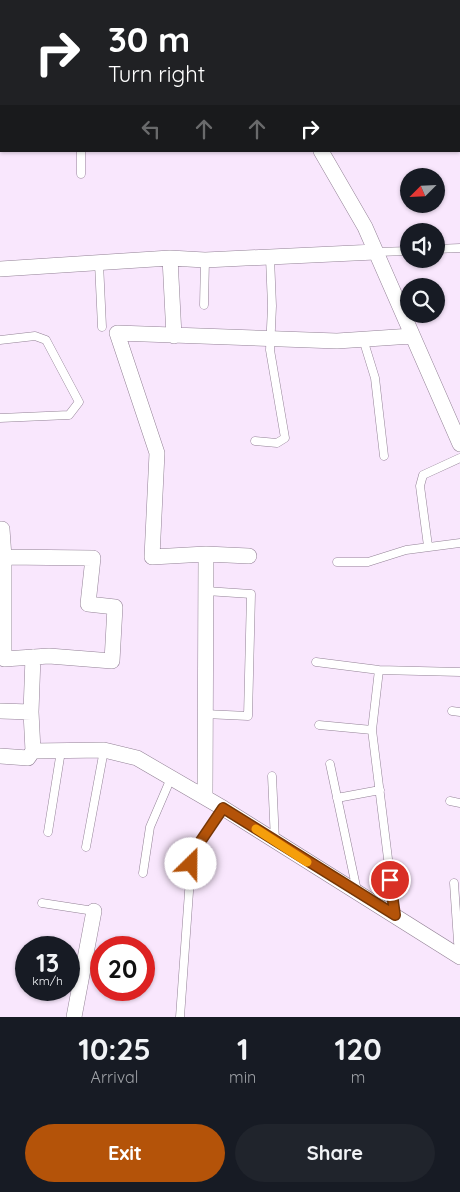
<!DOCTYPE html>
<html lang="en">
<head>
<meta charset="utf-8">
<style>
	body { margin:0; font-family:Quicksand,sans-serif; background:#20242c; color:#f1f3f6; height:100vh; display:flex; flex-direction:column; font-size:19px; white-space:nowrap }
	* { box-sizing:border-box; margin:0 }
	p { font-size:16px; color:#9ea1a6 }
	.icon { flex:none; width:28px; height:28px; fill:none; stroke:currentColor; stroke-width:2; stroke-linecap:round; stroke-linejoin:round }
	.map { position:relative; height:1017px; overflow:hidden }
	.sheet { display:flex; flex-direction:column; background:#171b24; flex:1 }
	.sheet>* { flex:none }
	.top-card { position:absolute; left:0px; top:0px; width:460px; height:152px; box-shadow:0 1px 4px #0004; background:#202124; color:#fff; overflow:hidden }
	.needle { width:32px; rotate:246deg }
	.controls { position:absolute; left:400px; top:168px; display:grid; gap:10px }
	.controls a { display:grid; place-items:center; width:45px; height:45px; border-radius:50%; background:#171b24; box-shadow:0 1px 4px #0004; font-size:25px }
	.speed { position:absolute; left:15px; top:936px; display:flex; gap:10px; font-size:25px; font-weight:700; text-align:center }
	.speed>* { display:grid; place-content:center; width:65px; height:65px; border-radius:50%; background:#171b24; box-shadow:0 1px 4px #0004; line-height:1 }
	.speed small { font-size:12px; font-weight:400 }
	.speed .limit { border:8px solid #d22; background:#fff; color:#111 }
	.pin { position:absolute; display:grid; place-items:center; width:42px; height:42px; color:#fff; margin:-21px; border:2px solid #fff; border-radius:50%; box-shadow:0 1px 5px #0007 }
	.me { position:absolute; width:55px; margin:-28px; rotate:23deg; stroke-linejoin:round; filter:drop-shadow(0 0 4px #0008) }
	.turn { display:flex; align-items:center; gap:18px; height:105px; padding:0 25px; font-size:22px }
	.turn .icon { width:65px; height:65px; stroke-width:2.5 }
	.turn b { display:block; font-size:35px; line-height:42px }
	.lanes { display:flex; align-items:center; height:48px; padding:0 25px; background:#0003; justify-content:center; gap:25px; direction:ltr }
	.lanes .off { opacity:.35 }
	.eta { display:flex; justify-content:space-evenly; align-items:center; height:85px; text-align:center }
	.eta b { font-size:30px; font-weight:700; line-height:35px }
	.action { display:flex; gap:10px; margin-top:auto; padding:10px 25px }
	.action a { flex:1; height:58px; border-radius:30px; background:#b45309; color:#fff; font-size:20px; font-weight:700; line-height:58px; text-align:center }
	.action a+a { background:#20242c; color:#f1f3f6 }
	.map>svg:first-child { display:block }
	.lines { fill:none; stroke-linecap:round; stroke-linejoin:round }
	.service-casing { stroke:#938296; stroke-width:9 }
	.minor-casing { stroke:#938296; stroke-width:16 }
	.service { stroke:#fff; stroke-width:8 }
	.minor { stroke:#fff; stroke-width:15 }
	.route-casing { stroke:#753606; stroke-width:12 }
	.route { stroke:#b45309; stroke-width:9 }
	.slow { stroke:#f59e0b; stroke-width:9 }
</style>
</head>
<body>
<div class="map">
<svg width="460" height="1017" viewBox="0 0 460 1017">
	<rect width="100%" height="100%" fill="#f9e7fd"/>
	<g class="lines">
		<g class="service-casing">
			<path id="service" d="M95 1V0
				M81 151V174
				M436 249 460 248
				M376 252 409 251
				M99 263 102 327
				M204 305 205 260
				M363 339 375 378 384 456
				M0 340 35 336 46 340 79 402 69 415 0 418
				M255 441 277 443 285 438 270 350 272 306 270 258
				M428 546 420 486 423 475 460 458
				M337 562H368L406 550 460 543
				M316 662 379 670 460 672
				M379 670 372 730 395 915
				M452 711 460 712
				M205 714 248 716 251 594 206 591
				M319 725 372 730
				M330 764 357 891
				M272 776 275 841
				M337 798 380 790
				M450 801 460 803
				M48 832 61 751
				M86 847 104 750
				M143 873 150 827 171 778
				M454 883 459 956
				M42 903 94 911
				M180 1017 191 864 196 848 223 808"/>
		</g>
		<g class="minor-casing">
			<path id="minor" d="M235 0V1
				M37 1V0
				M192 1V0
				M0 89H1
				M321 151 365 227 460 444
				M170 258 174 336
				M0 269 170 258 205 260 375 252
				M0 529H2L4 557V659L49 656 112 661 115 607 88 604 93 558 4 557
				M249 556 206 554 152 557 157 453 117 333 337 341 412 336
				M0 711 31 712
				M33 751 104 750 137 758 223 808 460 957
				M0 756 28 758 33 751 31 712 33 657
				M205 797 206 554
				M74 1017 94 911"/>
		</g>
		<use href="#service" class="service"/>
		<use href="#minor" class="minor"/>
	</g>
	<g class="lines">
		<g class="route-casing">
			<path id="route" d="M191 864 196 848 223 808 395 915 390 880"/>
		</g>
		<use href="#route" class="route"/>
		<path class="slow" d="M256 829 307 862"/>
	</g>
</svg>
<div class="controls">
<a><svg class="needle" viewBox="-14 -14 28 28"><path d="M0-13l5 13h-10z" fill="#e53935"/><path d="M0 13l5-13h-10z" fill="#9ea1a6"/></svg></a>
<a><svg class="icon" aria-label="sound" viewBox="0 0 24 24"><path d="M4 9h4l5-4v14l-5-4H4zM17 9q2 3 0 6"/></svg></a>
<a><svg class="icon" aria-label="search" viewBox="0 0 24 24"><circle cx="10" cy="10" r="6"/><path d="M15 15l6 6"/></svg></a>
</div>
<div class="speed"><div>13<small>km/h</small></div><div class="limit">20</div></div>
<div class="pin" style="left:390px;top:880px;background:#d93025"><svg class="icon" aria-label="arrive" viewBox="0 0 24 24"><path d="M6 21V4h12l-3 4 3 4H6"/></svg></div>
<svg class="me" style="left:191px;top:864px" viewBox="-20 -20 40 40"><circle r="19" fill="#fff"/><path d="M0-13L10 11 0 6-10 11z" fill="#b45309"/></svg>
<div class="top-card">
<div class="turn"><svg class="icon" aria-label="right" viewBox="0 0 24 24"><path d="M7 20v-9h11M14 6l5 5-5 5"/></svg><div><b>30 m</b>Turn right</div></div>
<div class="lanes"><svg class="icon off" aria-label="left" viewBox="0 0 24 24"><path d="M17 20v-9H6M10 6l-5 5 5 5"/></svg><svg class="icon off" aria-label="ahead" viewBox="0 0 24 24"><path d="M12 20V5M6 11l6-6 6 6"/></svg><svg class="icon off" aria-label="ahead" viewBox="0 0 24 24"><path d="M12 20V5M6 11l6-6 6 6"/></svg><svg class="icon" aria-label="right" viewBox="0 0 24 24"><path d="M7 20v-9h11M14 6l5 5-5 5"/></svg></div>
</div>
</div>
<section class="sheet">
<div class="eta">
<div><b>10:25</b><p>Arrival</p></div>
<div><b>1</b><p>min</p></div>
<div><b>120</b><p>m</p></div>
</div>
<div class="action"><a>Exit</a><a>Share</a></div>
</section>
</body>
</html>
